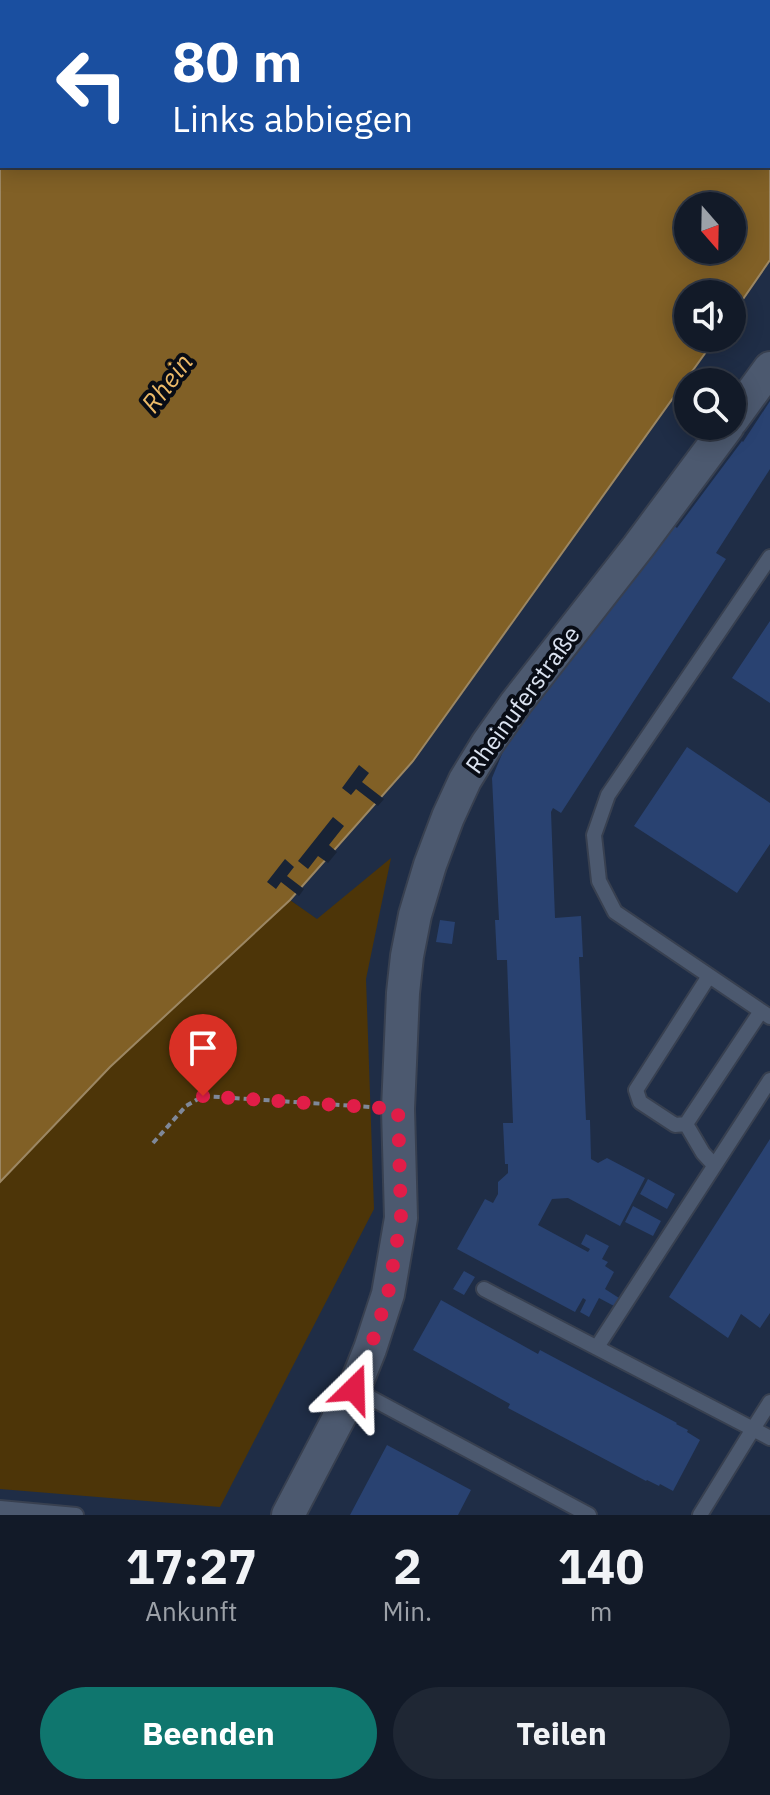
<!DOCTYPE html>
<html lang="de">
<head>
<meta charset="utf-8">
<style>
	body { margin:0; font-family:"IBM Plex Sans",sans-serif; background:#1f2734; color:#f1f3f6; height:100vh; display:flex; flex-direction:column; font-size:30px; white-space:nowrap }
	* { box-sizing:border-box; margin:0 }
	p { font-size:26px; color:#9ca1a8 }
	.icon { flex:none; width:44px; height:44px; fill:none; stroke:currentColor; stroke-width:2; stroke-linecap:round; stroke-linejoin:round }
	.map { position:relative; height:1515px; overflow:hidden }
	.panel { display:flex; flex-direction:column; background:#121a28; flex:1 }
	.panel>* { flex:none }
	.hud { position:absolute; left:0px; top:0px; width:770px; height:168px; box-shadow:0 4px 20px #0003,0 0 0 2px #313845; background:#1a4fa0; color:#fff; overflow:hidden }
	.needle { width:52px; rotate:160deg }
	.buttons { position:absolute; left:674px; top:192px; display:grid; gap:16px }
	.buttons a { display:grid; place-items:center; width:72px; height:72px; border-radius:50%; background:#121a28; box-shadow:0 4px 20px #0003,0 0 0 2px #313845; font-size:40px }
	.pin { position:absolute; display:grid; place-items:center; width:68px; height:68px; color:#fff; margin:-82px -34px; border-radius:50% 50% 50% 0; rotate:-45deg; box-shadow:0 0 8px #0007 }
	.pin .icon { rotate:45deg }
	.me { position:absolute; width:88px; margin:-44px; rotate:22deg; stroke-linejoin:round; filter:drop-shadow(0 0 6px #0008) }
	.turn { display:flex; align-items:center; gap:28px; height:168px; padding:0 40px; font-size:36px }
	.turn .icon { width:104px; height:104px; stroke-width:2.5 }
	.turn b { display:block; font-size:56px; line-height:68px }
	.eta { display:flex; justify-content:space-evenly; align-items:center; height:136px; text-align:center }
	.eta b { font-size:48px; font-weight:700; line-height:56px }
	.button { display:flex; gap:16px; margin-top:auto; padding:16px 40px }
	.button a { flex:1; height:92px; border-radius:48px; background:#0f766e; color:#fff; font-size:32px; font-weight:700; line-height:92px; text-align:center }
	.button a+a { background:#1f2734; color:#f1f3f6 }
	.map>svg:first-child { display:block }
	.built { fill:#1f2d46; fill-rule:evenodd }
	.green { fill:#4d3508 }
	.water { fill:#816026; stroke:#9c8763; stroke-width:2; fill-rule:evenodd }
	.pier { fill:#182336 }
	.building { fill:#294271 }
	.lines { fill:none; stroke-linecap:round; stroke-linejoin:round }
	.service-casing { stroke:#384050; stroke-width:18 }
	.tertiary-casing { stroke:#384050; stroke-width:36 }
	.path { stroke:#7f8899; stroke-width:4; stroke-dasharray:6 4; stroke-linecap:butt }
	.service { stroke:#4c596f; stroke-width:14 }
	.tertiary { stroke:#4c596f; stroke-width:32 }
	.route { stroke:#e11d48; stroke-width:14; stroke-dasharray:0 25.2 }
	.labels { text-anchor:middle; stroke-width:8; stroke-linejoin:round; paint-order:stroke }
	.street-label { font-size:24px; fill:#dbe3f1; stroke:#080c15 }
	.water-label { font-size:26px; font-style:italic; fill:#ecba68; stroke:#080c15 }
</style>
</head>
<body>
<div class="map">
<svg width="770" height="1515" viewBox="0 0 770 1515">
	<rect width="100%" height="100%" fill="#182336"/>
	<path class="built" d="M770 260V1515H0V1291L316 919 290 900 413 761 716 338H732V315ZM688 382H732V426H688Z"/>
	<path class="green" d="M391 858 366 979 374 1209 220 1507 0 1489V1182L110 1067 290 900 317 919Z"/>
	<path class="water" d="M0 0H770V260L732 315V294H688V338H716L413 761 290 900 110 1067 0 1182ZM2 2H768V166H2ZM688 206H732V250H688Z"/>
	<path class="pier" d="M359 765 369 773 362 782 384 799 378 806 356 789 351 795 342 788Z
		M333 817 344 826 329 845 337 852 328 863 318 856 308 869 298 861Z
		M285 859 294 867 287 876 304 889 299 896 281 882 276 889 267 882Z"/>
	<path class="building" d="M770 401V469L716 553 726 559 561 813 553 808 551 812 555 918 581 916 583 957H579L586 1120H590L591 1159 598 1163 607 1158 645 1178 620 1226 568 1198 552 1199 538 1225 588 1252 590 1249 581 1244 586 1234 609 1246 602 1259 608 1262 605 1266 614 1272 605 1289 619 1298 614 1306 599 1298 589 1317 580 1312 586 1300 583 1298 575 1312 457 1249 485 1199 493 1203 498 1194V1182L508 1173V1164H505L503 1123H513L507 960H497L495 920H499L492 778 509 737 673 525 677 528 742 441 743 442Z
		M770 621V703L732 678Z
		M687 747 770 803V844L737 893 634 826Z
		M440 920 455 922 452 944 436 942Z
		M770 1139V1313L760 1328 741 1314 728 1338 669 1297Z
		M648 1179 675 1194 667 1209 640 1194Z
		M633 1206 661 1221 653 1236 625 1222Z
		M464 1271 475 1277 464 1295 453 1289Z
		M441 1300 538 1354 540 1350 677 1423 676 1424 688 1430 687 1432 700 1440 673 1491 660 1484 659 1486 647 1480 646 1481 508 1408 510 1404 413 1350Z
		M387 1445 471 1490 458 1515H350Z"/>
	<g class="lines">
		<g class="service-casing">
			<path id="service" d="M770 557 608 795 594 835 599 881 615 912 770 1017
				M709 976 636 1090 640 1102 675 1125 686 1124 761 1011
				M686 1124 703 1153 714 1165
				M484 1289 753 1429 770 1402
				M597 1347 770 1080
				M354 1389 589 1515
				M0 1508 76 1515
				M700 1515 753 1429 770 1438"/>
		</g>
		<g class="tertiary-casing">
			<path id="tertiary" d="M732 420 770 368
				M288 1515 354 1389 370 1349 388 1294 401 1218 398 1109 403 993 407 956 415 915 430 865 448 817 465 780 487 744 516 703 638 547 728 426"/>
		</g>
		<path class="path" d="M153 1143 186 1106 203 1096 371 1107"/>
		<use href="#service" class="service"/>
		<use href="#tertiary" class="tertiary"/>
	</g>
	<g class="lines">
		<path class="route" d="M203 1096 398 1109 401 1218 388 1294 370 1349 354 1389"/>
	</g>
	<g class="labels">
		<g class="street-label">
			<text transform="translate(523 700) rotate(-54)" y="8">Rheinuferstraße</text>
		</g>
		<g class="water-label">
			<text transform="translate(167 383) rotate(-53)" y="9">Rhein</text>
		</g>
	</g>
</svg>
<div class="buttons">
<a><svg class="needle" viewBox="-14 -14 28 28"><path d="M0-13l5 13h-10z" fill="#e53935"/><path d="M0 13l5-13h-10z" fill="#9ca1a8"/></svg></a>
<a><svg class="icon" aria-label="sound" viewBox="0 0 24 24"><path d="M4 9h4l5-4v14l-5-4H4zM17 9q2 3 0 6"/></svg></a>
<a><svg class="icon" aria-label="search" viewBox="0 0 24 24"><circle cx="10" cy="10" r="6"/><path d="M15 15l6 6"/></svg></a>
</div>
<div class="pin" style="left:203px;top:1096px;background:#d93025"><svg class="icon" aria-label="arrive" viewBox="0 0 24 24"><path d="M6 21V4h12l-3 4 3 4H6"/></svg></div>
<svg class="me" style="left:354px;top:1389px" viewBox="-20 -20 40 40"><path d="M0-17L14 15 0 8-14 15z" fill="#e11d48" stroke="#fff" stroke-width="4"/></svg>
<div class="hud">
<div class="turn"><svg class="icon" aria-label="left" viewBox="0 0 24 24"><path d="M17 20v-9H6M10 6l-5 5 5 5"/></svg><div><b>80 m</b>Links abbiegen</div></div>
</div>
</div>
<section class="panel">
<div class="eta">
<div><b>17:27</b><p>Ankunft</p></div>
<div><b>2</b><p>Min.</p></div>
<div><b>140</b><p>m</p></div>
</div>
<div class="button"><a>Beenden</a><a>Teilen</a></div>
</section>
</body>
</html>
